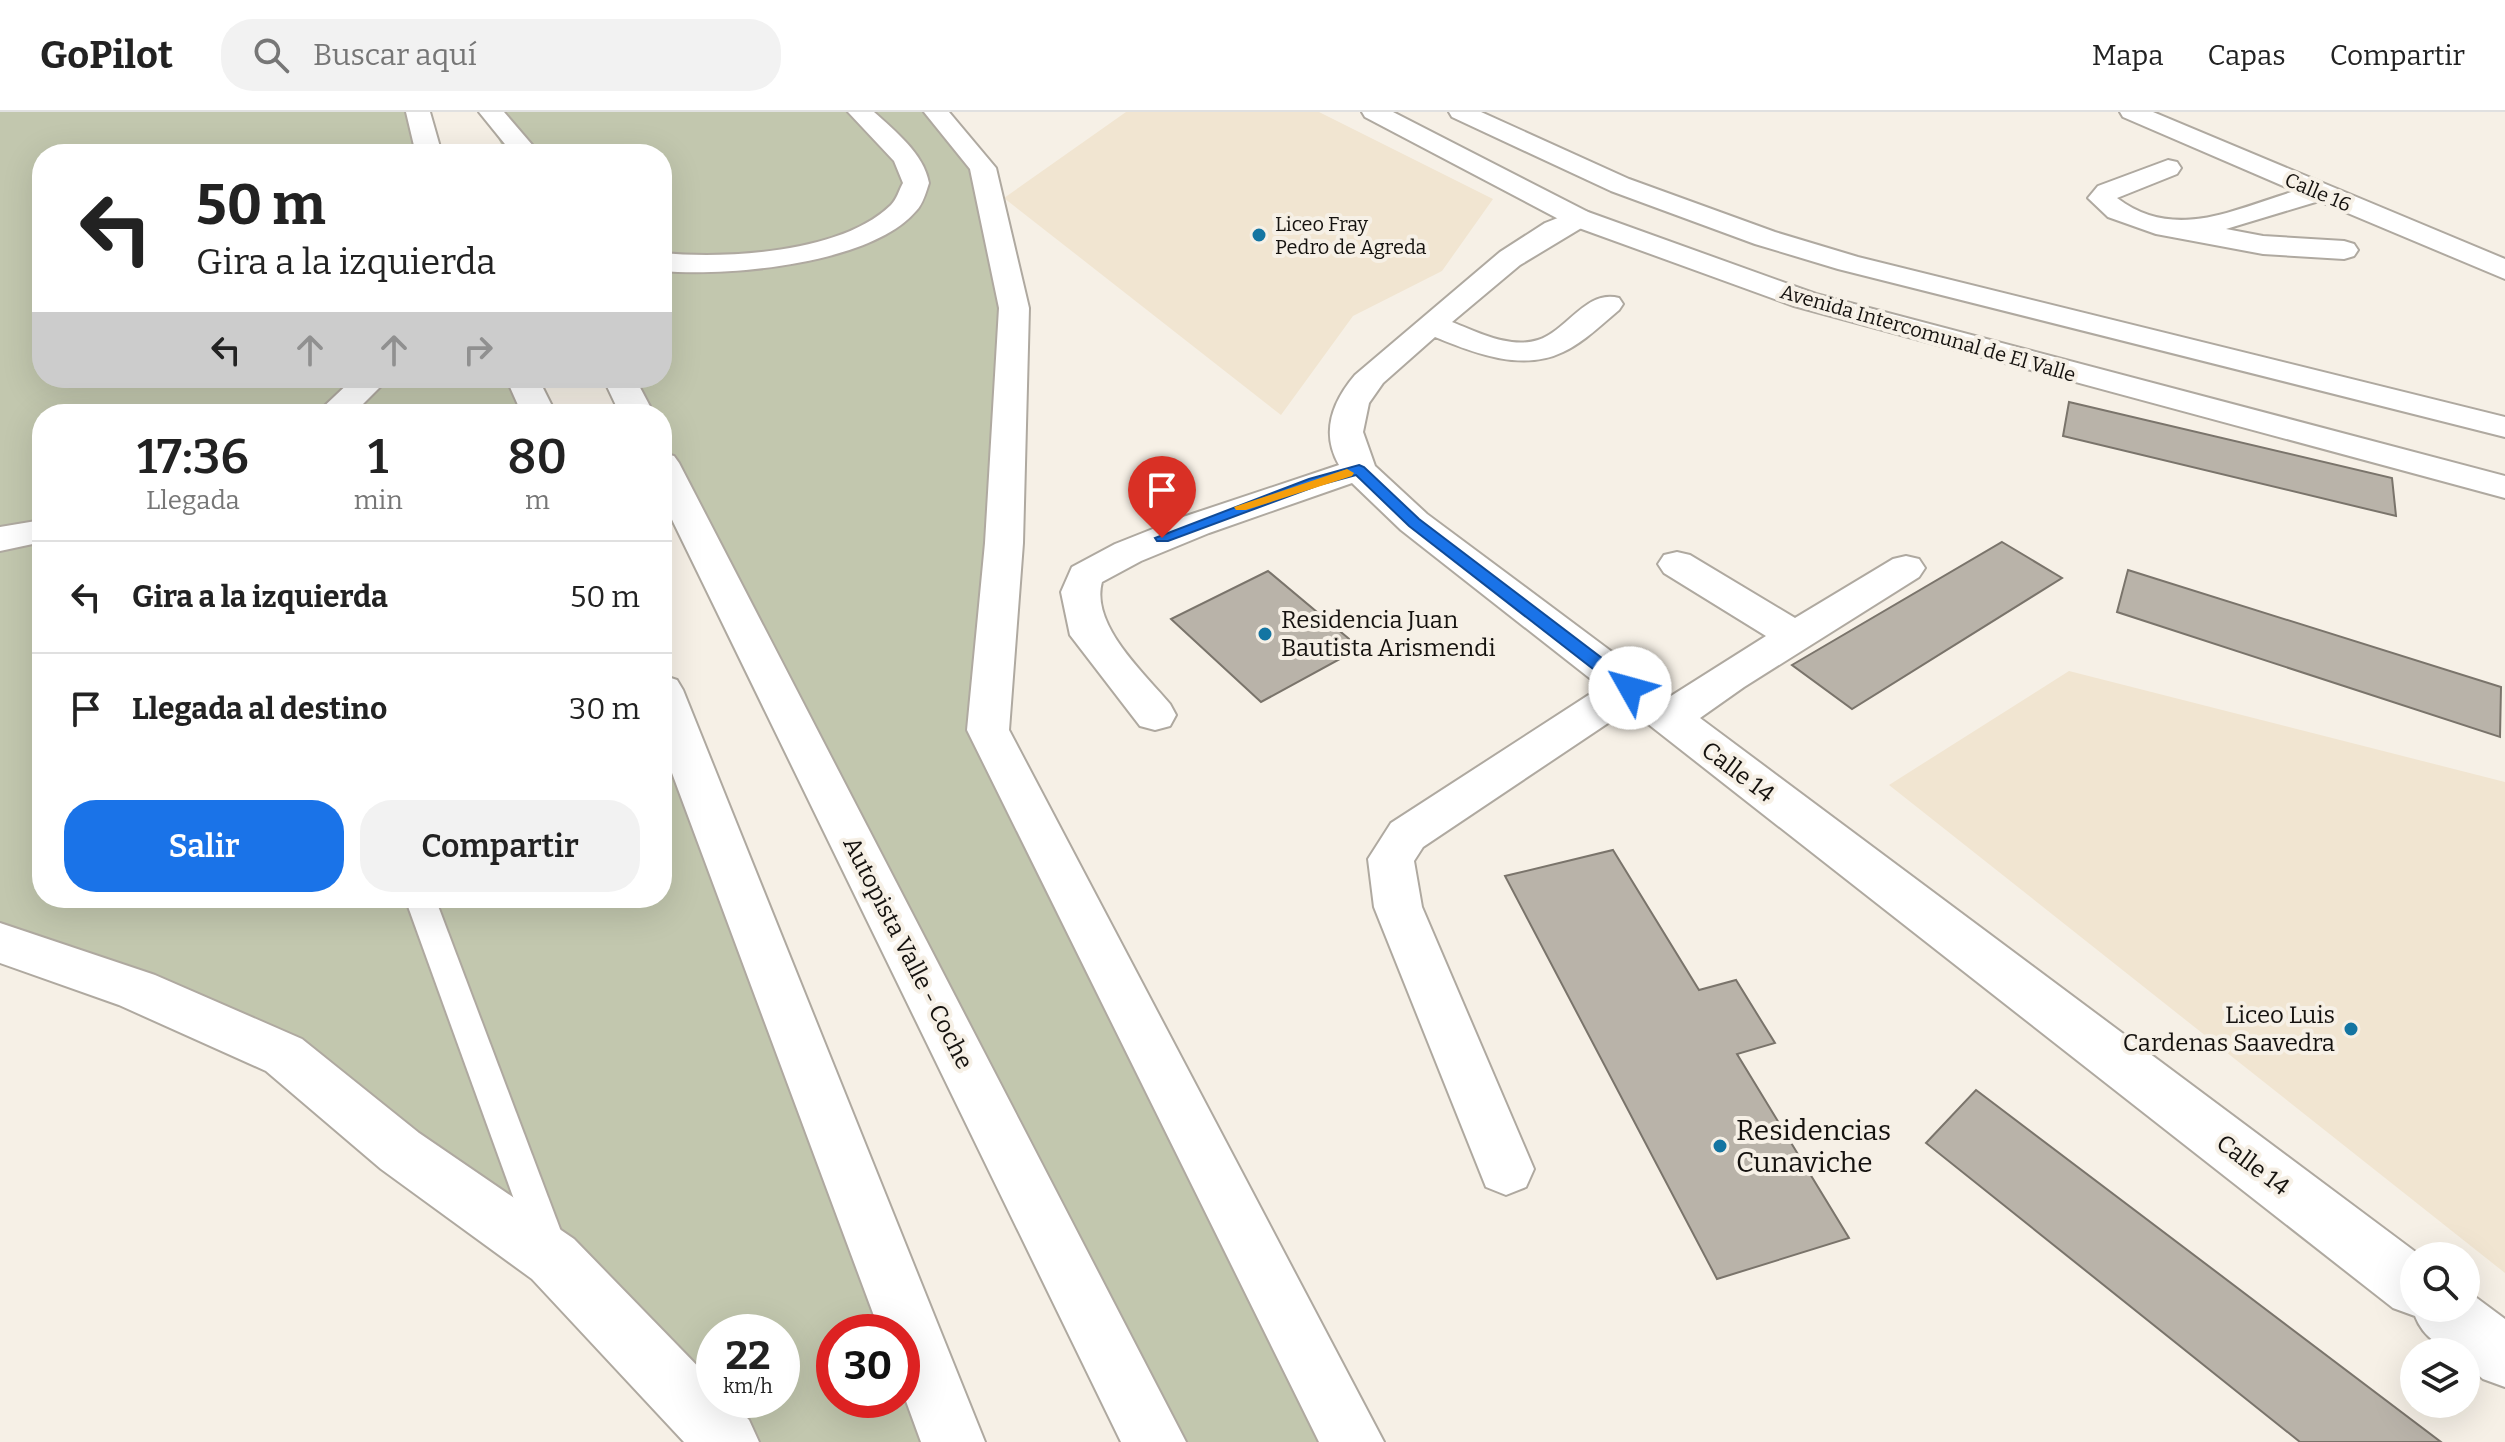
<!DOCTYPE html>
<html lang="es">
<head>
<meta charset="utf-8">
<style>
	body { margin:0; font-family:Bitter,serif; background:#f2f2f2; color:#222; height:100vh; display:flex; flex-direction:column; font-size:30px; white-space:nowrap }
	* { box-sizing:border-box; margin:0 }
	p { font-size:26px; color:#767676 }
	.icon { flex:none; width:44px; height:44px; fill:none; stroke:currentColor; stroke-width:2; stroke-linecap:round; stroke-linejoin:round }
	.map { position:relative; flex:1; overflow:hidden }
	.sheet { position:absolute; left:32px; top:292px; width:640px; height:504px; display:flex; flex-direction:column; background:#fff; border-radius:32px; box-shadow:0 8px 32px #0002 }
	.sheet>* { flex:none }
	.guide { position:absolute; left:32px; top:32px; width:640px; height:244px; border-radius:32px; box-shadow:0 8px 32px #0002; background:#fff; color:#222; overflow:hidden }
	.tools { position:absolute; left:2400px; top:1130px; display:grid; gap:16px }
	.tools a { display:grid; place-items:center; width:80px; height:80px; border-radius:50%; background:#fff; box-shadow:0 8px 32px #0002; font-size:40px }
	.speed { position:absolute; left:696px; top:1202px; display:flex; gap:16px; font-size:40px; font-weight:700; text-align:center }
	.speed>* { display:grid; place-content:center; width:104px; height:104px; border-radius:50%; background:#fff; box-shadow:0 8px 32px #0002; line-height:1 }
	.speed small { font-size:20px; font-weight:400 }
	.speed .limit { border:12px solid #d22; background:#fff; color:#111 }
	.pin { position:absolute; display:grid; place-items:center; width:68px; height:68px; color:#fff; margin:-82px -34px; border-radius:50% 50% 50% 0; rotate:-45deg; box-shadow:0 0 8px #0007 }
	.pin .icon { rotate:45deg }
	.me { position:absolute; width:88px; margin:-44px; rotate:308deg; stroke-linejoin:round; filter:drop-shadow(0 0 6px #0008) }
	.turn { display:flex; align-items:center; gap:28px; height:168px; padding:0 32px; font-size:36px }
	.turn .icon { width:104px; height:104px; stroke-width:2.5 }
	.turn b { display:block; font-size:56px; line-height:68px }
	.lanes { display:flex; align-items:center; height:76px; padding:0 32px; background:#0003; justify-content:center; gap:40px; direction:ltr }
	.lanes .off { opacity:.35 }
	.eta { display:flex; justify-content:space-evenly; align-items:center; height:136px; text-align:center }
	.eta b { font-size:48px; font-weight:600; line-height:56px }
	.button { display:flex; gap:16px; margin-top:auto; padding:16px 32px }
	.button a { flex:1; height:92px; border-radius:32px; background:#1a73e8; color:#fff; font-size:32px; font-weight:600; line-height:92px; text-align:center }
	.button a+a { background:#f2f2f2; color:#222 }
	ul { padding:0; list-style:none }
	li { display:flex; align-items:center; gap:24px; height:112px; padding:0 32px; border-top:2px solid #e0e0e0 }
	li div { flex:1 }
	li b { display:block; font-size:30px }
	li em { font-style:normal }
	header { display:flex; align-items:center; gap:48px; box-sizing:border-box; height:112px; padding:0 40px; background:#fff; border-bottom:2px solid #e0e0e0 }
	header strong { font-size:38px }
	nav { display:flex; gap:44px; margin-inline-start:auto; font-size:28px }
	.search { width:560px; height:72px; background:#f2f2f2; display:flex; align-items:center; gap:20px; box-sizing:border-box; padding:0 28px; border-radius:32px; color:#767676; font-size:30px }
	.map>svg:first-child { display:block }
	.education { fill:#f1e5d1 }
	.green { fill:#c2c7ae; fill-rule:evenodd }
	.building { fill:#b9b3a9; stroke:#7a746b; stroke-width:2 }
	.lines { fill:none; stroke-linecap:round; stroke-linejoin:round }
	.service-casing { stroke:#afa9a0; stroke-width:4 }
	.minor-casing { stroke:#afa9a0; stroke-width:4 }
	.secondary-casing { stroke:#afa9a0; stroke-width:4 }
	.motorway-casing { stroke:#afa9a0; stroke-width:4 }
	.service { fill:#fff; fill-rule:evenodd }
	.minor { fill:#fff; fill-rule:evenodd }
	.secondary { fill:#fff; fill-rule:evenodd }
	.motorway { fill:#fff; fill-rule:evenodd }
	.route { fill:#1a73e8; stroke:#114b97; stroke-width:2 }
	.slow { fill:#f59e0b }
	.poi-dot { fill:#1475a2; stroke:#f6f0e6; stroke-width:3 }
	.labels { text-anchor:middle; stroke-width:8; stroke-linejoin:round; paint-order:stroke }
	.far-street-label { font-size:20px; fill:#15120f; stroke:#f6f0e6 }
	.far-poi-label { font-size:20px; fill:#15120f; stroke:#f6f0e6; text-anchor:start }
	.poi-label { font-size:24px; fill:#15120f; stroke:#f6f0e6; text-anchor:start }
	.street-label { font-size:24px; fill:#15120f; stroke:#f6f0e6 }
	.near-poi-label { font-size:28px; fill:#15120f; stroke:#f6f0e6; text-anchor:start }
</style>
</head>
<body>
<header>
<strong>GoPilot</strong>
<div class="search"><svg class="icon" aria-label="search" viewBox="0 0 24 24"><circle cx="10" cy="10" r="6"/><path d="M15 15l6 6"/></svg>Buscar aquí</div>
<nav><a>Mapa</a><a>Capas</a><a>Compartir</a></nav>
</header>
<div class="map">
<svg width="2505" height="1330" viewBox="0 0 2505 1330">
	<rect width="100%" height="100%" fill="#f6f0e6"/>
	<path class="education" d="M1126 0H1319L1493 87 1442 159 1353 204 1281 303 1004 86Z
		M2069 559 2505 670V1161L1889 673Z"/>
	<path class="green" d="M0 0H418L429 42H42V266H522L539 302H42V786H662V578L953 1330H727L284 943 0 832ZM714 1220H782V1288H714ZM834 1220H902V1288H834Z
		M485 0H936L983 56 1014 197 989 618 1352 1330H1154L662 351V302H637L619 266H662V42H506Z"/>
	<path class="building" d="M2069 290 2392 366 2396 404 2063 324Z
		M2002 430 2062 466 1852 597 1792 553Z
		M2128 458 2501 575 2500 625 2117 500Z
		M1268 459 1360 536 1261 590 1171 507Z
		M1613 738 1699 878 1736 868 1775 931 1737 942 1849 1126 1717 1167 1505 764Z
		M1976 978 2441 1330H2300L1926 1031Z"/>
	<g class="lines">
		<g class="service-casing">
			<path id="service" d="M405 786H435L568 1138 563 1151 550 1156 537 1151Z"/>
		</g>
		<g class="minor-casing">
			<path id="minor" d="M2120 0H2153L2505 147V167L2319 89 2226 117 2263 124 2344 129 2354 132 2358 138 2354 144 2344 147 2263 142 2156 122 2108 105 2088 86 2098 74 2168 48 2177 50 2181 56 2177 62 2117 86C2175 130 2234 97 2295 79L2123 5Z
				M1578 98 1588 100 1592 106 1588 112 1520 153 1452 210C1477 220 1510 237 1538 228 1567 219 1586 177 1619 186L1623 192 1619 198C1601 213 1584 230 1563 240 1522 260 1474 241 1435 225L1383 271 1369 291 1363 320 1375 354 1427 402 1671 584 1766 524 1664 461 1658 452 1664 443 1677 440 1690 443 1795 506 1893 447 1906 444 1919 447 1925 456 1919 465 1744 575 1700 606 2421 1144H2414V1196H2466V1178L2505 1207V1275L2483 1267 2466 1253V1240C2443 1240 2423 1225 2415 1204L2393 1196 1629 597 1423 735 1414 749 1422 795 1534 1057 1526 1075 1506 1083 1486 1075 1374 795 1368 747 1391 711 1601 575 1401 418 1352 371 1209 421 1141 449 1102 470C1090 513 1145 562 1170 592L1176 603 1170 614 1155 618 1140 614 1070 523 1061 480 1072 455 1115 432 1183 405 1339 353C1320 320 1333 289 1355 263L1500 140 1545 111Z"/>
		</g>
		<g class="secondary-casing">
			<path id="secondary" d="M1362 0H1393L1588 100 1816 182 2505 364V386L1794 194 1568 112 1365 5Z
				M1449 0H1481L1629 67 1775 120 1858 145 2505 305V325L1838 157 1755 132 1611 79 1452 5Z"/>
		</g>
		<g class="motorway-casing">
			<path id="motorway" d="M406 0H430L442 42H416Z
				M479 0H504L540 42H513Z
				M848 0H874C895 19 924 42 929 71 926 80 923 92 916 99 871 152 728 165 662 159V141C727 147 842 141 891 93 897 87 899 78 903 71L894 49Z
				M924 0H949L996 56 1029 196 1023 431 1009 618 1384 1330H1319L967 618 985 431 999 196 970 57Z
				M354 266H389L353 302H316Z
				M506 266H538L556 302H522Z
				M603 266H635L654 302H620Z
				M662 341 674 344 679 351 1186 1330H1121L662 387Z
				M42 408V430L0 439V415Z
				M662 563 677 568 683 578 985 1330H921L902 1278V1220H880L662 634Z
				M0 811 155 863 302 927 419 1021 574 1127 714 1271V1288H730L749 1308 759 1330H684L532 1167 381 1057 266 959 119 893 0 851Z"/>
		</g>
		<use href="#service" class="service"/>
		<use href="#minor" class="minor"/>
		<use href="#secondary" class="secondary"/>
		<use href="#motorway" class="motorway"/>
	</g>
	<path class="route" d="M1359 353 1364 355 1419 407 1636 572 1639 576 1636 581H1624L1409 414 1356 363 1319 373 1168 429H1157L1155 426 1309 367Z"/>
	<path class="slow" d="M1347 357 1354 361 1352 364 1246 398H1236L1234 395Z"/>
	<g class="poi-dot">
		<circle cx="1259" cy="123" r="8"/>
		<circle cx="1265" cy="522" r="8"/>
		<circle cx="2351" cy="917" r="8"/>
		<circle cx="1720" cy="1034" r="8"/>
	</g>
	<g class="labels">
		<g class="far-street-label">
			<text transform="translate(2318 80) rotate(23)" y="7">Calle 16</text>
			<text transform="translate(1928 221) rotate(16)" y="7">Avenida Intercomunal de El Valle</text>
		</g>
		<g class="far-poi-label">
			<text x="1275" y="119">Liceo Fray<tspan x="1275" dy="23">Pedro de Agreda</tspan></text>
		</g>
		<g class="poi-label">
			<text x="1281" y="516">Residencia Juan<tspan x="1281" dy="28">Bautista Arismendi</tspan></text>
			<text x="2335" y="911" text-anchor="end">Liceo Luis<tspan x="2335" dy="28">Cardenas Saavedra</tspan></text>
		</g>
		<g class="street-label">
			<text transform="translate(1738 660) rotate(37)" y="8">Calle 14</text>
			<text transform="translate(908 841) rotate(63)" y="8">Autopista Valle - Coche</text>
			<text transform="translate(2253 1053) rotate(37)" y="8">Calle 14</text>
		</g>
		<g class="near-poi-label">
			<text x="1736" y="1028">Residencias<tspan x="1736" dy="32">Cunaviche</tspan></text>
		</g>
	</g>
</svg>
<div class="tools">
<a><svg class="icon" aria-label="search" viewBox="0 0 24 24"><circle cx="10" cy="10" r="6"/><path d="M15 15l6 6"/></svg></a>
<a><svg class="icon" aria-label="layers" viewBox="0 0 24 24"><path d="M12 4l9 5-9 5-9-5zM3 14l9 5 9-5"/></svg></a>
</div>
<div class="speed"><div>22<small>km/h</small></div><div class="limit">30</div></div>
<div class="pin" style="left:1162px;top:426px;background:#d93025"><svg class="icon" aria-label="arrive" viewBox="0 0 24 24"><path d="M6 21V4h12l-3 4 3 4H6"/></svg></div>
<svg class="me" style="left:1630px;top:576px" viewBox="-20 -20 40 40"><circle r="19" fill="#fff"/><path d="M0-13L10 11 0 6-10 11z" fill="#1a73e8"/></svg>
<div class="guide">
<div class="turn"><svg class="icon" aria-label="left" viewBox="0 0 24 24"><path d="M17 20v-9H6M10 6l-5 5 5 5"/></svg><div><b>50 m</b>Gira a la izquierda</div></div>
<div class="lanes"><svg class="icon" aria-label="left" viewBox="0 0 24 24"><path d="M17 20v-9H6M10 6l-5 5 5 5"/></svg><svg class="icon off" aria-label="ahead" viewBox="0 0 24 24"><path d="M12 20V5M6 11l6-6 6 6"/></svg><svg class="icon off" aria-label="ahead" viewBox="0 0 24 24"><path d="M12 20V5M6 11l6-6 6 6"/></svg><svg class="icon off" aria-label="right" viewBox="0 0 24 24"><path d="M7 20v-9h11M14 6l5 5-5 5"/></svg></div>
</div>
<section class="sheet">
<div class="eta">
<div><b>17:36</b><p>Llegada</p></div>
<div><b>1</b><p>min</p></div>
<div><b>80</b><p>m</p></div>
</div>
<ul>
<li><svg class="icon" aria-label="left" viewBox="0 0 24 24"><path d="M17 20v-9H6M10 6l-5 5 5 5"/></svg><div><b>Gira a la izquierda</b></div><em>50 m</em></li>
<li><svg class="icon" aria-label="arrive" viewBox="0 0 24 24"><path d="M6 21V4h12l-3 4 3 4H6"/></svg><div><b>Llegada al destino</b></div><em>30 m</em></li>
</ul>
<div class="button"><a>Salir</a><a>Compartir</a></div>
</section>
</div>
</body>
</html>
